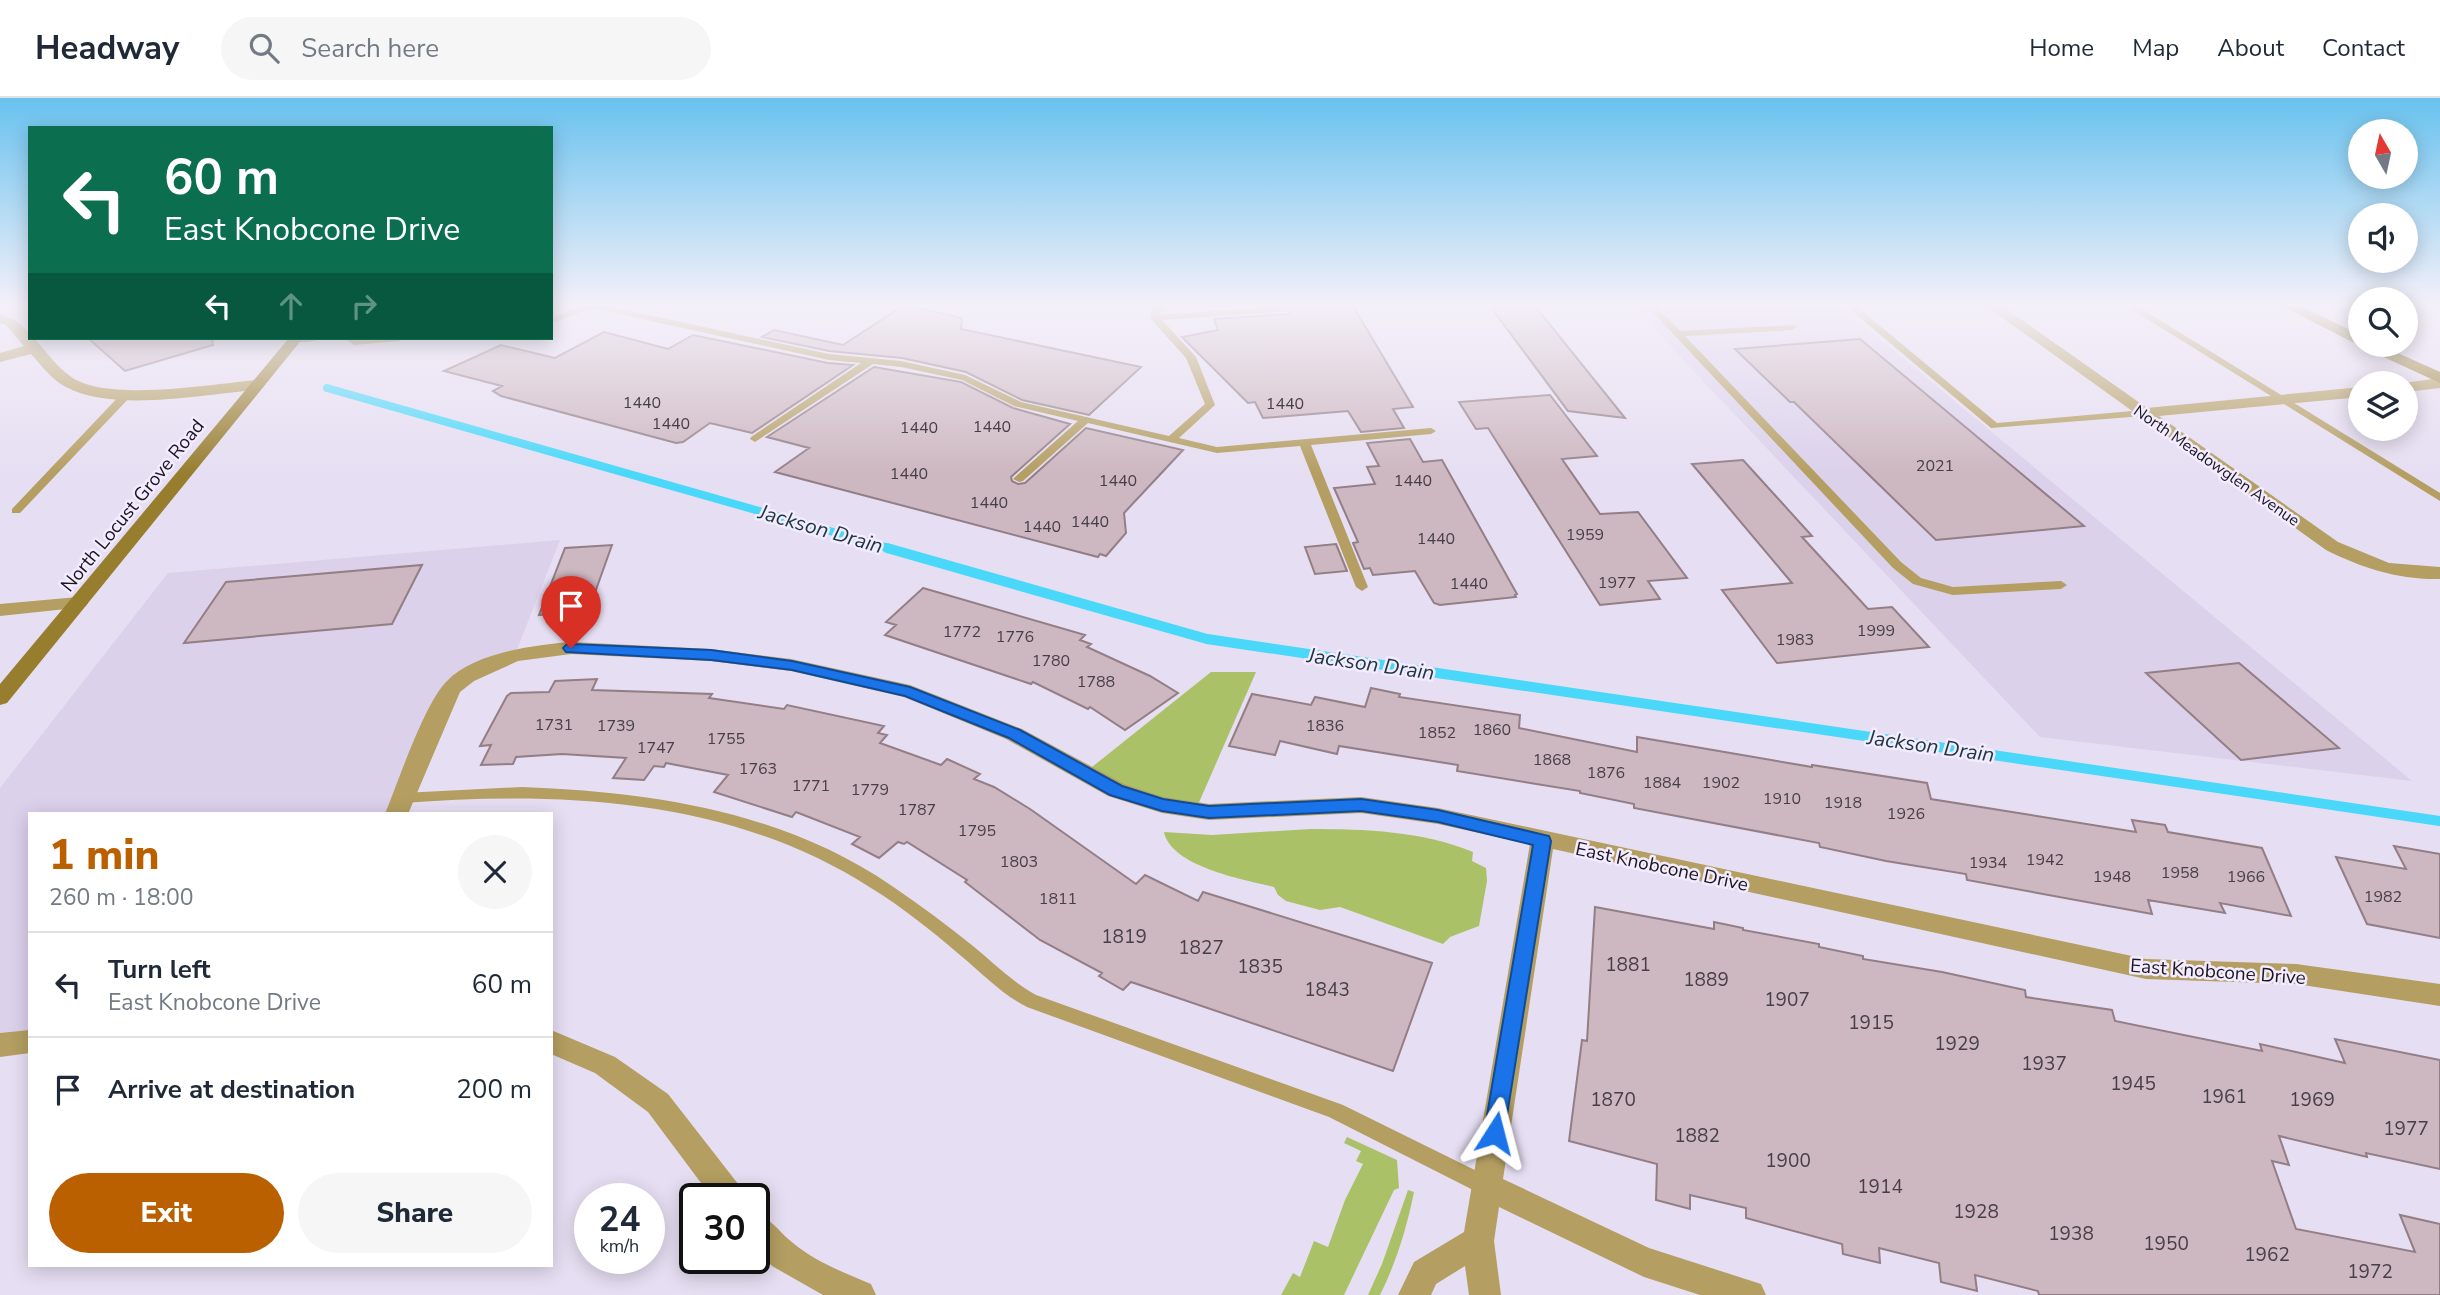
<!DOCTYPE html>
<html lang="en">
<head>
<meta charset="utf-8">
<style>
	body { margin:0; font-family:"Nunito Sans",sans-serif; background:#f6f6f7; color:#1f2937; height:100vh; display:flex; flex-direction:column; font-size:26px; white-space:nowrap }
	* { box-sizing:border-box; margin:0 }
	p { font-size:23px; color:#747a83 }
	.icon { flex:none; width:38px; height:38px; fill:none; stroke:currentColor; stroke-width:2; stroke-linecap:round; stroke-linejoin:round }
	.map { position:relative; flex:1; overflow:hidden }
	.side { position:absolute; left:28px; top:714px; width:525px; height:455px; display:flex; flex-direction:column; background:#fff; border-radius:0px; box-shadow:0 4px 18px #0003 }
	.side>* { flex:none }
	.hud { position:absolute; left:28px; top:28px; width:525px; height:214px; border-radius:0px; box-shadow:0 4px 18px #0003; background:#0b6e4f; color:#fff; overflow:hidden }
	.needle { width:46px; rotate:351deg }
	.buttons { position:absolute; left:2348px; top:21px; display:grid; gap:14px }
	.buttons a { display:grid; place-items:center; width:70px; height:70px; border-radius:50%; background:#fff; box-shadow:0 4px 18px #0003; font-size:35px }
	.speed { position:absolute; left:574px; top:1085px; display:flex; gap:14px; font-size:35px; font-weight:700; text-align:center }
	.speed>* { display:grid; place-content:center; width:91px; height:91px; border-radius:50%; background:#fff; box-shadow:0 4px 18px #0003; line-height:1 }
	.speed small { font-size:18px; font-weight:400 }
	.speed .limit { border:4px solid #111; border-radius:10px; background:#fff; color:#111 }
	.pin { position:absolute; display:grid; place-items:center; width:60px; height:60px; color:#fff; margin:-72px -30px; border-radius:50% 50% 50% 0; rotate:-45deg; box-shadow:0 0 7px #0007 }
	.pin .icon { rotate:45deg }
	.me { position:absolute; width:77px; margin:-38px; rotate:9deg; stroke-linejoin:round; filter:drop-shadow(0 0 5px #0008) }
	.turn { display:flex; align-items:center; gap:24px; height:147px; padding:0 21px; font-size:32px }
	.turn .icon { width:91px; height:91px; stroke-width:2.5 }
	.turn b { display:block; font-size:49px; line-height:60px }
	.lanes { display:flex; align-items:center; height:66px; padding:0 21px; background:#0003; justify-content:center; gap:35px; direction:ltr }
	.lanes .off { opacity:.35 }
	.round { display:grid; place-items:center; flex:none; width:74px; height:74px; border-radius:37px; background:#f6f6f7 }
	.head { display:flex; align-items:center; justify-content:space-between; height:119px; padding:0 21px }
	h1 { font-size:42px; font-weight:800; line-height:52px; color:#ba6000 }
	.action { display:flex; gap:14px; margin-top:auto; padding:14px 21px }
	.action a { flex:1; height:80px; border-radius:42px; background:#ba6000; color:#fff; font-size:28px; font-weight:800; line-height:80px; text-align:center }
	.action a+a { background:#f6f6f7; color:#1f2937 }
	ul { padding:0; list-style:none }
	li { display:flex; align-items:center; gap:21px; height:105px; padding:0 21px; border-top:2px solid #e0e1e3 }
	li div { flex:1 }
	li b { display:block; font-size:26px }
	li em { font-style:normal }
	header { display:flex; align-items:center; gap:42px; box-sizing:border-box; height:98px; padding:0 35px; background:#fff; border-bottom:2px solid #e0e1e3 }
	header strong { font-size:33px }
	nav { display:flex; gap:38px; margin-inline-start:auto; font-size:24px }
	.search { width:490px; height:63px; background:#f6f6f7; display:flex; align-items:center; gap:18px; box-sizing:border-box; padding:0 24px; border-radius:38px; color:#747a83; font-size:26px }
	.map>svg:first-child { display:block }
	.built { fill:#dbd1eb }
	.green { fill:#abc167 }
	.lines { fill:none; stroke-linecap:round; stroke-linejoin:round }
	.stream-far1 { stroke:#49d8f9; stroke-width:8 }
	.stream { stroke:#49d8f9; stroke-width:10 }
	.building { fill:#cdb7c0; stroke:#937e86; stroke-width:2 }
	.lane { fill:#b49e61; fill-rule:evenodd }
	.street { fill:#b49e61; fill-rule:evenodd }
	.secondary { fill:#977d2e; fill-rule:evenodd }
	.route { fill:#1a73e8; stroke:#114b97; stroke-width:2 }
	.labels { text-anchor:middle; stroke-width:5; stroke-linejoin:round; paint-order:stroke }
	.number-label { font-size:16px; fill:#473f46 }
	.far-street-label { font-size:16px; fill:#1a171e; stroke:#f3ebff }
	.street-label { font-size:19px; fill:#1a171e; stroke:#f3ebff }
	.near-number-label { font-size:19px; fill:#473f46 }
	.water-label { font-size:21px; font-style:italic; fill:#1f363c; stroke:#f3ebff }
</style>
</head>
<body>
<header>
<strong>Headway</strong>
<div class="search"><svg class="icon" aria-label="search" viewBox="0 0 24 24"><circle cx="10" cy="10" r="6"/><path d="M15 15l6 6"/></svg>Search here</div>
<nav><a>Home</a><a>Map</a><a>About</a><a>Contact</a></nav>
</header>
<div class="map">
<svg width="2440" height="1197" viewBox="0 0 2440 1197">
	<rect width="100%" height="100%" fill="#e6def2"/>
	<path class="built" d="M1632 208H1840L2412 683 2040 639Z
		M560 442 516 554 459 578 391 716H30V938L0 942V690L168 475Z"/>
	<path class="green" d="M1211 574H1256L1197 709 1165 705 1087 673Z
		M1311 731C1365 731 1422 733 1473 754L1472 763 1486 770 1487 783 1479 828 1450 839 1443 846 1340 809 1320 812 1286 803 1278 797 1274 789C1246 782 1171 769 1164 734L1212 737Z
		M1347 1039 1397 1062 1399 1090 1394 1092 1344 1197H1281L1293 1175 1300 1179 1314 1143 1328 1149 1345 1102 1363 1066 1356 1063 1361 1053 1344 1045Z
		M1408 1092 1414 1094C1407 1129 1396 1165 1380 1197H1368L1382 1166Z"/>
	<g class="lines">
		<path class="stream-far1" d="M327 290 893 451"/>
		<path class="stream" d="M887 450 1207 541 2440 723"/>
	</g>
	<path class="building" d="M907 208 962 220 961 231 1141 269 1089 317 1022 302 966 274 902 260 829 253 762 239 774 232 843 247 895 213Z
		M1292 208H1353L1413 309 1393 311 1404 330 1361 334 1348 313 1263 320 1255 304 1248 305 1182 239 1218 232 1214 221 1289 216 1294 211Z
		M1490 208H1535L1625 320 1568 313Z
		M604 234 668 251 693 237 828 265 853 267 752 335 710 325 683 344 676 345 501 298 493 293 502 288 444 273 501 247 555 260Z
		M88 240H212L213 247 125 273Z
		M1860 241 2084 428 1936 442 1794 304H1790L1735 251Z
		M874 269 961 284 1013 310 1070 326 1011 379 1012 383 1018 386 1025 385 1086 330 1183 352 1124 415 1126 435 1106 458 1100 456 1098 459 775 374 809 350 767 339Z
		M1550 297 1597 358 1562 361 1600 416 1638 414 1687 480 1648 483 1660 501 1600 507 1488 330 1476 331 1459 304Z
		M1410 341 1423 364 1442 362 1517 496 1515 497 1516 499 1440 507 1434 505 1415 473 1373 477 1370 470 1364 471 1353 445 1358 444 1334 390 1375 386 1367 369 1379 368 1367 345Z
		M1743 362 1812 438 1802 439 1868 511 1892 509 1929 549 1777 565 1722 492 1792 485 1692 366Z
		M1336 446 1347 473 1315 476 1305 449Z
		M612 447 593 500 584 501 579 513 539 517 565 450Z
		M422 467 392 526 184 545 226 484Z
		M923 490 1085 537 1080 542 1091 546 1087 549 1150 578 1178 595 1125 632 1090 609 1088 611 1033 584 1031 586 885 537 896 527 886 524Z
		M2239 565 2339 650 2241 662 2146 575Z
		M597 581 592 592 712 596 709 600 784 611 787 607 884 628 878 635 887 637 880 645 941 667 947 661 980 676 974 681 994 689 1030 711 1136 786 1145 777 1198 803 1203 794 1432 865 1393 973 1131 884 1123 892 1099 878 1102 875 1040 842 965 784 967 782 907 744 904 746 898 744 879 760 852 746 860 739 796 714 792 719 714 694 728 677 666 665 664 669 654 668 644 682 613 680 626 660 562 656 516 659 513 666 481 667 491 647 480 648 507 598 511 595 549 594 555 583Z
		M1371 590 1400 596 1399 599 1520 617 1519 630 1637 654V639L1812 669V667L1927 685 1931 701 2136 734 2132 722 2165 727 2168 734 2262 750 2291 818 2220 805 2225 815 2148 802 2152 816 1967 782 1966 776 1886 763 1820 749 1819 745 1634 710V706L1580 695V693L1457 673 1458 667 1339 648 1337 656 1280 643 1275 657 1229 648 1252 596 1311 607 1315 599 1365 609Z
		M2394 748 2440 756V840L2367 826 2336 759 2406 771Z
		M1595 809 1714 831V824L1743 830V832L1819 846V849L1863 858V861L1942 874 2025 892 2026 899 2112 912 2115 923 2262 953 2260 946 2345 965 2335 941 2440 962V1071L2366 1055 2367 1059 2279 1038 2289 1067 2272 1063 2296 1131 2415 1154 2400 1117 2440 1126V1197H2039L2038 1193 1975 1177 1977 1193 1941 1184 1939 1165 1879 1150 1880 1165 1843 1156 1842 1146 1746 1120V1110L1690 1097V1111L1656 1102 1657 1066 1569 1043 1582 942 1587 943Z"/>
	<g class="lines">
		<path class="lane" d="M581 208H607L829 256 901 263 965 277 1021 304 1169 338 1205 306 1186 260 1150 220 1153 208H1163L1160 217 1286 208 1291 211 1289 213 1162 222 1196 259 1215 307 1179 340 1217 349 1431 330 1436 333 1431 336 1311 347 1368 489 1362 493 1356 489 1300 348 1217 355 1088 325 1023 383 1019 384 1013 381 1015 379 1078 323 1014 308 962 282 901 269 873 266 755 344 750 341 751 339 861 265 829 262 592 210 551 226V220Z
			M1647 208H1656L1680 233 1795 227 1797 229 1792 232 1685 238 1901 464 1921 480 1953 489 2061 483 2067 487 2061 491 1953 497 1913 486 1893 470Z
			M1846 208H1856L1997 325 2143 312 2148 315 2143 318 1991 330Z
			M2126 208H2137L2440 395V403Z
			M291 240H320C314 245 300 245 292 243Z
			M344 240H404L399 243 354 247Z
			M127 293 131 294V298L20 415H12V411L123 294Z
			M522 689C652 694 783 713 892 788 920 807 947 827 973 848 994 865 1012 884 1036 897L1343 1007 1493 1081 1496 1088 1493 1095 1486 1097 1479 1095 1329 1019 1027 909C1001 896 982 875 960 857 932 833 902 809 871 790 731 700 563 693 403 705L398 704 395 700 398 696 403 695Z"/>
		<path class="street" d="M1986 208H2002L2147 310 2361 289V299L2159 318 2338 444 2389 465 2440 469V481C2399 482 2362 470 2326 452Z
			M0 216C31 224 44 259 70 278 105 305 213 286 257 282L265 287 257 292C203 296 115 315 66 289 52 282 41 267 31 256L0 264V255L24 248 6 227 0 225Z
			M2440 280V290L2406 294V285H2403Z
			M78 499 88 505 85 509 0 518V506Z
			M571 544 711 551 791 561 910 587 1022 631 1124 686 1163 699 1209 706 1361 699 1438 710 2146 861 2296 866 2440 886V908L2296 886 2146 881 1553 751 1503 1081 1649 1150 1761 1186 1766 1197H1700L1644 1179 1499 1109 1494 1143 1501 1197H1469L1465 1168 1436 1186 1431 1197H1398L1414 1164 1464 1134 1530 746 1438 726 1361 715 1209 722 1162 715 1108 698 1006 641 904 599 791 573 711 563 571 556 518 563 474 583 460 594 408 716H385C398 684 424 607 446 584 473 555 533 547 571 544Z
			M30 932V955L0 959V935Z
			M551 932 615 959 668 996 742 1091 746 1101H713L648 1014 595 975 551 956Z
			M754 1114C771 1120 779 1134 793 1145 814 1163 845 1175 871 1186L876 1197H823L772 1168 754 1150Z"/>
		<path class="secondary" d="M2282 208H2300L2361 237V247H2380L2440 274V285L2364 250Z
			M289 240H303L7 605 0 607V586Z"/>
	</g>
	<linearGradient id="sky" x2="0" y2="1"><stop stop-color="#68c2ef"/><stop offset="0.55" stop-color="#f4f0f9"/><stop offset="1" stop-color="#f4f0f9" stop-opacity="0"/></linearGradient>
	<rect width="2440" height="376" fill="url(#sky)"/>
	<path class="route" d="M571 546 711 552 792 563 910 589 1020 632 1122 688 1163 701 1209 708 1361 701 1438 712 1549 738 1551 743 1503 1042 1495 1045 1487 1042 1484 1035 1533 747 1438 724 1361 713 1209 720 1162 713 1110 697 1009 640 905 598 792 572 711 562 566 554 563 550 566 547Z"/>
	<g class="labels">
		<g class="number-label">
			<text x="642" y="310">1440</text>
			<text x="1285" y="311">1440</text>
			<text x="671" y="331">1440</text>
			<text x="992" y="334">1440</text>
			<text x="919" y="335">1440</text>
			<text x="1935" y="373">2021</text>
			<text x="909" y="381">1440</text>
			<text x="1118" y="388">1440</text>
			<text x="1413" y="388">1440</text>
			<text x="989" y="410">1440</text>
			<text x="1090" y="429">1440</text>
			<text x="1042" y="434">1440</text>
			<text x="1585" y="442">1959</text>
			<text x="1436" y="446">1440</text>
			<text x="1617" y="490">1977</text>
			<text x="1469" y="491">1440</text>
			<text x="1876" y="538">1999</text>
			<text x="962" y="539">1772</text>
			<text x="1015" y="544">1776</text>
			<text x="1795" y="547">1983</text>
			<text x="1051" y="568">1780</text>
			<text x="1096" y="589">1788</text>
			<text x="554" y="632">1731</text>
			<text x="616" y="633">1739</text>
			<text x="1325" y="633">1836</text>
			<text x="1492" y="637">1860</text>
			<text x="1437" y="640">1852</text>
			<text x="726" y="646">1755</text>
			<text x="656" y="655">1747</text>
			<text x="1552" y="667">1868</text>
			<text x="758" y="676">1763</text>
			<text x="1606" y="680">1876</text>
			<text x="1662" y="690">1884</text>
			<text x="1721" y="690">1902</text>
			<text x="811" y="693">1771</text>
			<text x="870" y="697">1779</text>
			<text x="1782" y="706">1910</text>
			<text x="1843" y="710">1918</text>
			<text x="917" y="717">1787</text>
			<text x="1906" y="721">1926</text>
			<text x="977" y="738">1795</text>
			<text x="2045" y="767">1942</text>
			<text x="1019" y="769">1803</text>
			<text x="1988" y="770">1934</text>
			<text x="2180" y="780">1958</text>
			<text x="2112" y="784">1948</text>
			<text x="2246" y="784">1966</text>
			<text x="2383" y="804">1982</text>
			<text x="1058" y="806">1811</text>
		</g>
		<g class="far-street-label">
			<text transform="translate(2217 367) rotate(35)" y="6">North Meadowglen Avenue</text>
		</g>
		<g class="street-label">
			<text transform="translate(132 407) rotate(-51)" y="7">North Locust Grove Road</text>
			<text transform="translate(1662 768) rotate(12)" y="7">East Knobcone Drive</text>
			<text transform="translate(2218 873) rotate(4)" y="7">East Knobcone Drive</text>
		</g>
		<g class="near-number-label">
			<text x="1124" y="845">1819</text>
			<text x="1201" y="856">1827</text>
			<text x="1628" y="873">1881</text>
			<text x="1260" y="875">1835</text>
			<text x="1706" y="888">1889</text>
			<text x="1327" y="898">1843</text>
			<text x="1787" y="908">1907</text>
			<text x="1871" y="931">1915</text>
			<text x="1957" y="952">1929</text>
			<text x="2044" y="972">1937</text>
			<text x="2133" y="992">1945</text>
			<text x="2224" y="1005">1961</text>
			<text x="1613" y="1008">1870</text>
			<text x="2312" y="1008">1969</text>
			<text x="2406" y="1037">1977</text>
			<text x="1697" y="1044">1882</text>
			<text x="1788" y="1069">1900</text>
			<text x="1880" y="1095">1914</text>
			<text x="1976" y="1120">1928</text>
			<text x="2071" y="1142">1938</text>
			<text x="2166" y="1152">1950</text>
			<text x="2267" y="1163">1962</text>
			<text x="2370" y="1180">1972</text>
		</g>
		<g class="water-label">
			<text transform="translate(821 431) rotate(16)" y="7">Jackson Drain</text>
			<text transform="translate(1371 566) rotate(8)" y="7">Jackson Drain</text>
			<text transform="translate(1931 648) rotate(8)" y="7">Jackson Drain</text>
		</g>
	</g>
</svg>
<div class="buttons">
<a><svg class="needle" viewBox="-14 -14 28 28"><path d="M0-13l5 13h-10z" fill="#e53935"/><path d="M0 13l5-13h-10z" fill="#747a83"/></svg></a>
<a><svg class="icon" aria-label="sound" viewBox="0 0 24 24"><path d="M4 9h4l5-4v14l-5-4H4zM17 9q2 3 0 6"/></svg></a>
<a><svg class="icon" aria-label="search" viewBox="0 0 24 24"><circle cx="10" cy="10" r="6"/><path d="M15 15l6 6"/></svg></a>
<a><svg class="icon" aria-label="layers" viewBox="0 0 24 24"><path d="M12 4l9 5-9 5-9-5zM3 14l9 5 9-5"/></svg></a>
</div>
<div class="speed"><div>24<small>km/h</small></div><div class="limit">30</div></div>
<div class="pin" style="left:571px;top:550px;background:#d93025"><svg class="icon" aria-label="arrive" viewBox="0 0 24 24"><path d="M6 21V4h12l-3 4 3 4H6"/></svg></div>
<svg class="me" style="left:1495px;top:1035px" viewBox="-20 -20 40 40"><path d="M0-17L14 15 0 8-14 15z" fill="#1a73e8" stroke="#fff" stroke-width="4"/></svg>
<div class="hud">
<div class="turn"><svg class="icon" aria-label="left" viewBox="0 0 24 24"><path d="M17 20v-9H6M10 6l-5 5 5 5"/></svg><div><b>60 m</b>East Knobcone Drive</div></div>
<div class="lanes"><svg class="icon" aria-label="left" viewBox="0 0 24 24"><path d="M17 20v-9H6M10 6l-5 5 5 5"/></svg><svg class="icon off" aria-label="ahead" viewBox="0 0 24 24"><path d="M12 20V5M6 11l6-6 6 6"/></svg><svg class="icon off" aria-label="right" viewBox="0 0 24 24"><path d="M7 20v-9h11M14 6l5 5-5 5"/></svg></div>
</div>
<section class="side">
<div class="head"><div><h1>1 min</h1><p>260 m · 18:00</p></div><a class="round"><svg class="icon" aria-label="close" viewBox="0 0 24 24"><path d="M6 6l12 12M18 6L6 18"/></svg></a></div>
<ul>
<li><svg class="icon" aria-label="left" viewBox="0 0 24 24"><path d="M17 20v-9H6M10 6l-5 5 5 5"/></svg><div><b>Turn left</b><p>East Knobcone Drive</p></div><em>60 m</em></li>
<li><svg class="icon" aria-label="arrive" viewBox="0 0 24 24"><path d="M6 21V4h12l-3 4 3 4H6"/></svg><div><b>Arrive at destination</b></div><em>200 m</em></li>
</ul>
<div class="action"><a>Exit</a><a>Share</a></div>
</section>
</div>
</body>
</html>
